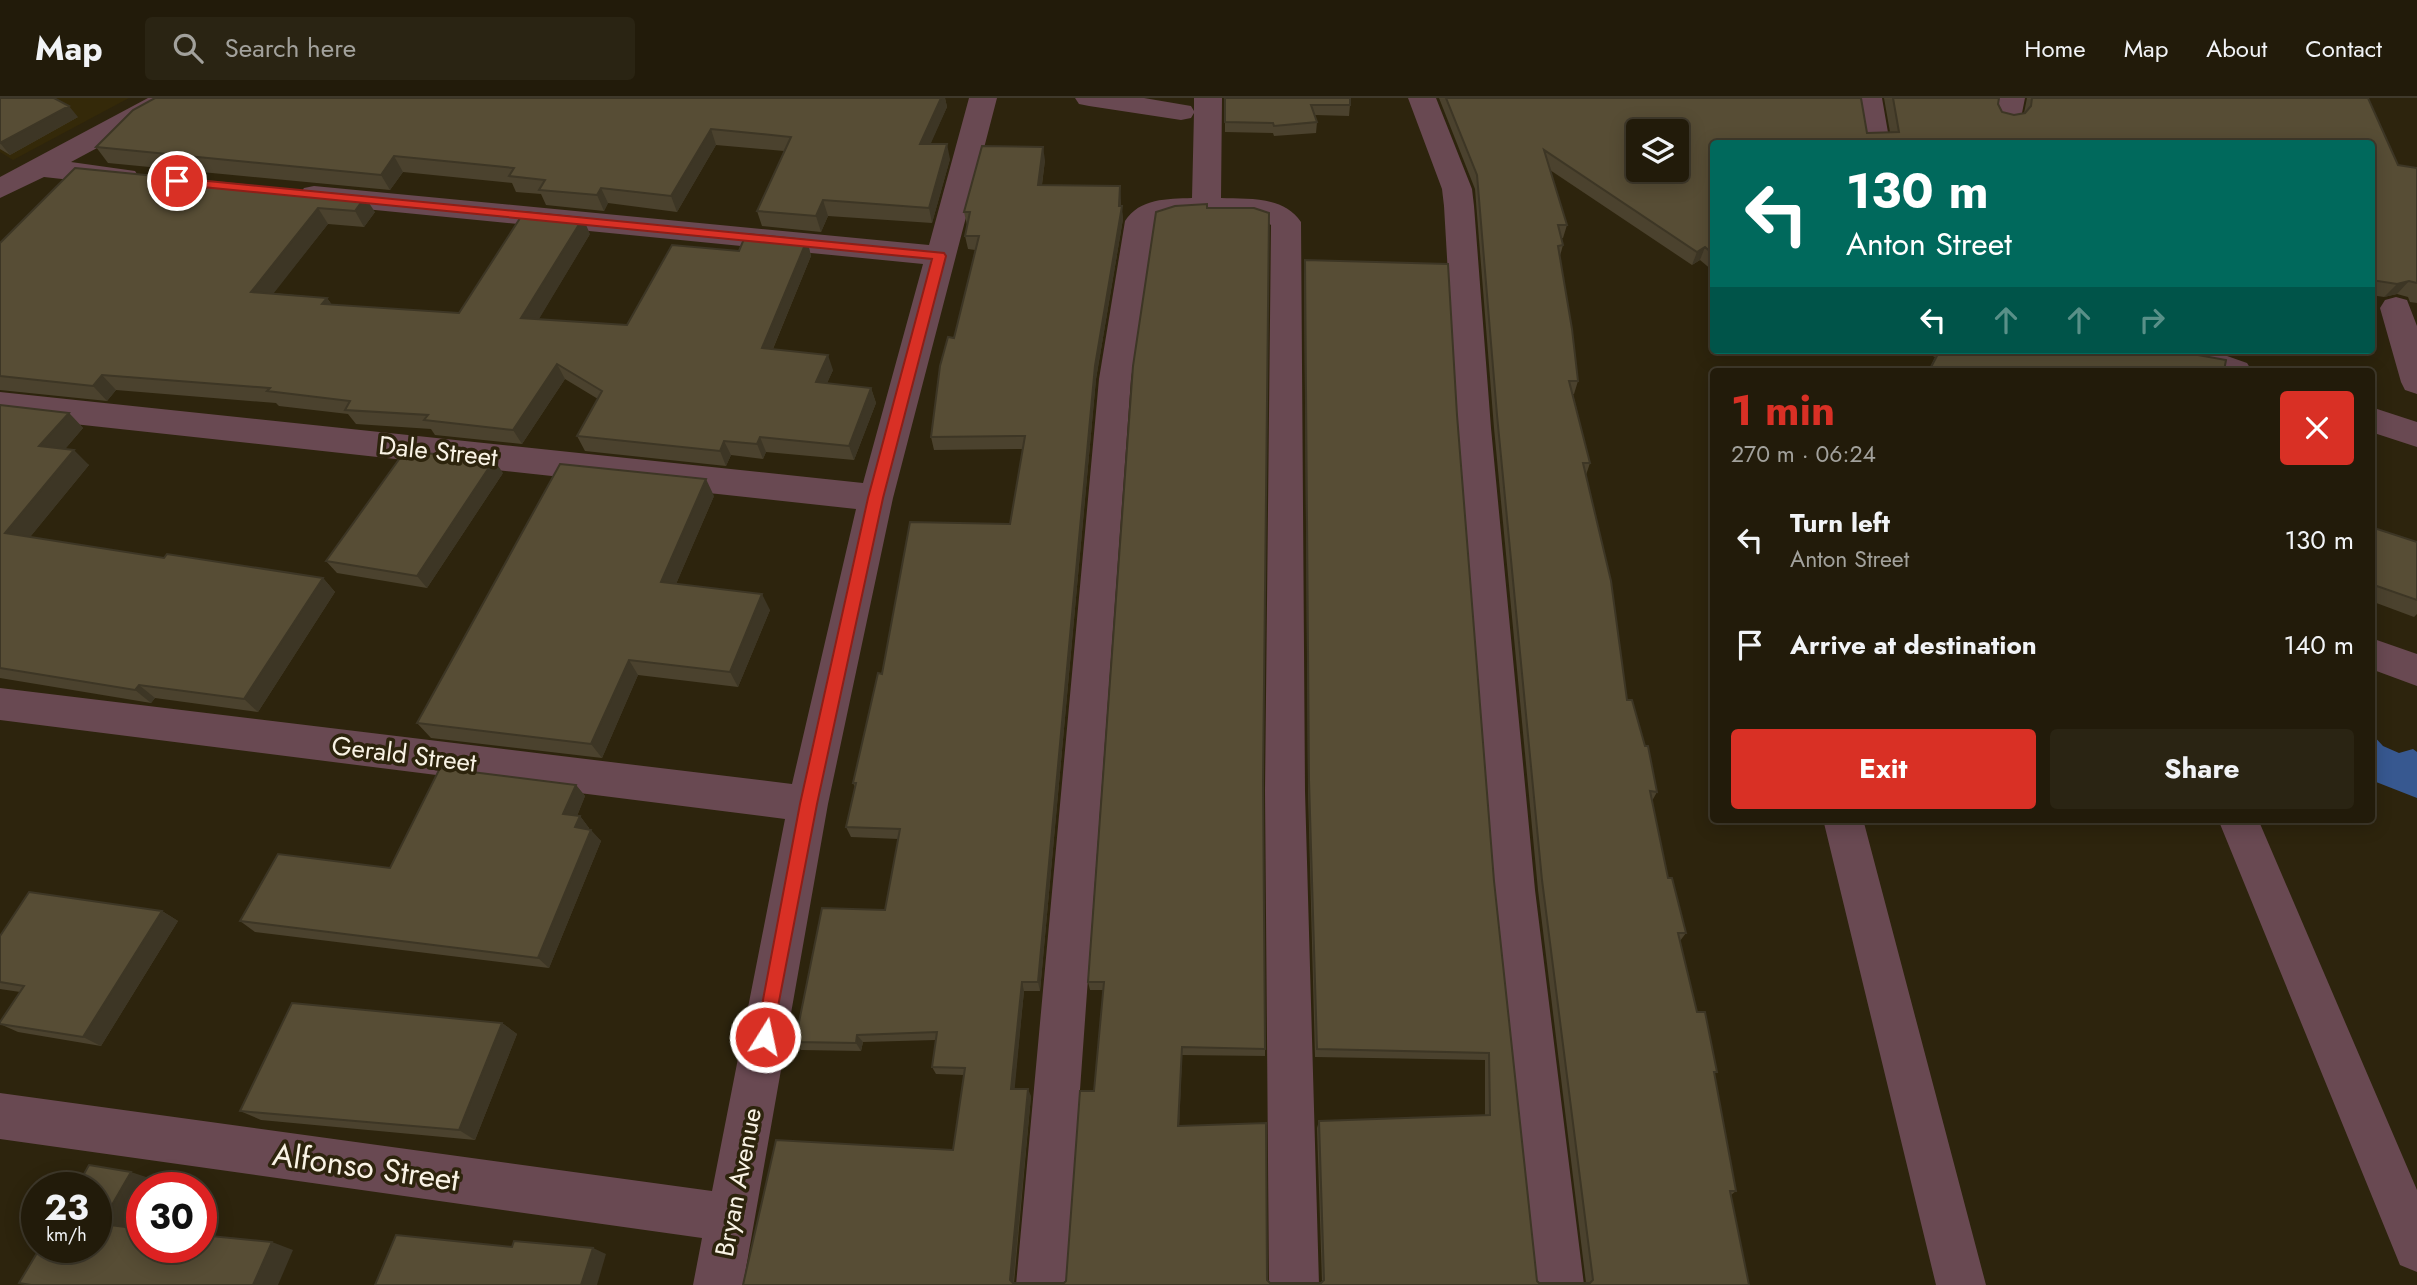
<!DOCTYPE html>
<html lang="en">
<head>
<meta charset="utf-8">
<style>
	body { margin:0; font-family:Jost,sans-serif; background:#2a2413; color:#f1f3f6; height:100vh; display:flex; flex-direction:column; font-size:26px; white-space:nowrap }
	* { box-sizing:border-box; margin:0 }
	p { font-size:23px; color:#a2a19c }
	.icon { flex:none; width:38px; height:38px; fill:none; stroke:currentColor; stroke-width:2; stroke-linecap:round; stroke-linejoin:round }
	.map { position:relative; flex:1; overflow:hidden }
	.sheet { position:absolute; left:1710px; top:270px; width:665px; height:455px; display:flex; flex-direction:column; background:#221b0a; border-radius:7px; box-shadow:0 4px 18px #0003,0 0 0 2px #3f392b }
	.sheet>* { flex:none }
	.top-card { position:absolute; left:1710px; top:42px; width:665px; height:214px; border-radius:7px; box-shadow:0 4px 18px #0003,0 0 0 2px #3f392b; background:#00695c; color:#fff; overflow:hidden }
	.tools { position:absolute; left:1626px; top:21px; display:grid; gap:14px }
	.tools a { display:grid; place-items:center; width:63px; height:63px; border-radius:7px; background:#221b0a; box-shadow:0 4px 18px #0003,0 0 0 2px #3f392b; font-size:35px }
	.speed { position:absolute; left:21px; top:1074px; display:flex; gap:14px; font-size:35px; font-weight:700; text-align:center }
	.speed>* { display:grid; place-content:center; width:91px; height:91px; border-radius:50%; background:#221b0a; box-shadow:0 4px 18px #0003,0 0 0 2px #3f392b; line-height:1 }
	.speed small { font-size:18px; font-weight:400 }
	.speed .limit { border:10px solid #d22; background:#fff; color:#111 }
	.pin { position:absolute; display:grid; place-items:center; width:60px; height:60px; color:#fff; margin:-30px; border:4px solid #fff; border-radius:50%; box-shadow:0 2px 7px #0007 }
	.me { position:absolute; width:77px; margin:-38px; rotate:10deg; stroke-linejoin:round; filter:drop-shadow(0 0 5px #0008) }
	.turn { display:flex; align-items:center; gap:24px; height:147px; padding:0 21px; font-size:32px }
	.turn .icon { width:91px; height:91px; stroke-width:2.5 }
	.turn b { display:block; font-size:49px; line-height:60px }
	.lanes { display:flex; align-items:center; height:66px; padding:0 21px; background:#0003; justify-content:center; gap:35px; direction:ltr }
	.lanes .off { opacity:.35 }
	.round { display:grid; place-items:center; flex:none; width:74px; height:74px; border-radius:7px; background:#2a2413 }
	.head { display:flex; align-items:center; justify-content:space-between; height:119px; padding:0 21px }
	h1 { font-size:42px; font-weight:700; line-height:52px; color:#d93025 }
	.cta { display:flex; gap:14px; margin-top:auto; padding:14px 21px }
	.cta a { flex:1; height:80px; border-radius:7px; background:#d93025; color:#fff; font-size:28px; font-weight:700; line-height:80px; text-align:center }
	.cta a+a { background:#2a2413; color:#f1f3f6 }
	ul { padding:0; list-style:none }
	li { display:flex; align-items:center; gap:21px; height:105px; padding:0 21px }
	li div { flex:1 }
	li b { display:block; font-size:26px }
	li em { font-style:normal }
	header { display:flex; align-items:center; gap:42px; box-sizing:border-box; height:98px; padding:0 35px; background:#221b0a; border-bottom:2px solid #3f392b }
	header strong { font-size:33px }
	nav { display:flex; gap:38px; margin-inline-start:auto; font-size:24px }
	.search { width:490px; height:63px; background:#2a2413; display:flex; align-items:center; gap:18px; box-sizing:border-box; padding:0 24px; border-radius:7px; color:#a2a19c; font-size:26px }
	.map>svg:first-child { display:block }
	.built { fill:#342909 }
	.water { fill:#375890 }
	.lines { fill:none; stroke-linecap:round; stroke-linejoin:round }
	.minor { fill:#694952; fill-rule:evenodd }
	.wall { fill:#4b422e }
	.shaded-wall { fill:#3d3625 }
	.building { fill:#574d35; stroke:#3d3625; stroke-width:2; fill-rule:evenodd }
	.route { fill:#d93025; stroke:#8d1f18; stroke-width:2 }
	.labels { text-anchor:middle; stroke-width:7; stroke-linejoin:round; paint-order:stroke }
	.street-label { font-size:26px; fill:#f9f3e5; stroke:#2d240d }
	.near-street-label { font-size:32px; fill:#f9f3e5; stroke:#2d240d }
</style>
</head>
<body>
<header>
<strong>Map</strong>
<div class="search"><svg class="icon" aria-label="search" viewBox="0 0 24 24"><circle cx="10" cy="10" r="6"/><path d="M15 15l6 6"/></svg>Search here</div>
<nav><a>Home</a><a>Map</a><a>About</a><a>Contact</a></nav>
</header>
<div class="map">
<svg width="2417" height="1187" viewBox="0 0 2417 1187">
	<rect width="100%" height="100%" fill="#2d240d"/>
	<path class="built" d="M0 0H129L13 62 0 54Z"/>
	<path class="water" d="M2371 635 2383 648 2399 655 2413 651 2417 654V700L2371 682Z"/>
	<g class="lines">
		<path class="minor" d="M148 0H183L179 6 71 64 135 73 139 79 135 85 125 88 44 79 0 100V79Z
			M969 0H997L893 400 828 706 743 1187H693L702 1140 0 1041V995L712 1093 785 721 0 622V590L792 686 856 411 0 318V294L863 385 923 166 314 106 304 104 299 97 304 90 314 88 929 147Z
			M1075 0H1144L1191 8 1194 13V0H1222L1221 100C1248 101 1284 98 1301 124L1305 693 1319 1187H1269L1265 693 1271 127 1264 122C1240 119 1172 111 1154 126L1131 281 1066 1187H1016L1099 281 1125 123C1140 100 1167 101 1192 100L1194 15 1191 20 1181 22 1089 8 1079 6Z
			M1408 0H1436L1472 91 1474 108 1491 330 1535 792 1584 1187H1534L1493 792 1457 330 1444 108 1442 91Z
			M1854 0H1882L1890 46H1862Z
			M1997 0H2025L2021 20 2017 26 2007 28 1997 26 1993 20Z
			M2396 199 2407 202 2417 228V296L2405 292 2401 284 2380 210 2385 202Z
			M2160 252H2210L2247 265 2252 273C2227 273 2175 277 2160 252Z
			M2371 309 2417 324V349L2371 334Z
			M2371 540 2417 556V588L2371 571Z
			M1823 721H1863L1986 1187H1936Z
			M2218 721H2258L2417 1092V1174L2400 1167Z"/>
	</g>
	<path class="wall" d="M0 0 78 19 10 57 0 51Z
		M155 0H945L947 9 930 46 950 61 932 125 828 118 821 134 762 128 757 113 784 53 716 47 677 114 608 105 604 113 546 107 541 96 516 94 512 85 403 74 390 92 108 65 96 49Z
		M1225 0 1350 7 1349 18 1315 17 1317 24 1316 35 1274 38 1273 35 1225 34Z
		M1439 0H1861L1867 35 1890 34 1884 0H1999L1998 6 2002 14 2014 17 2024 15 2027 0H2368L2398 67 2417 70V205L2410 204 2408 199 2397 196 2384 199 2371 197V46H1713V173L1700 162 1692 167 1550 72 1567 127 1563 140H1561L1563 147 1560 158 1578 283 1574 296H1573L1590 365 1586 377 1627 602 1657 694 1652 703 1668 780 1686 835 1680 843 1697 914 1717 974 1714 976 1736 1093 1731 1097 1749 1187H743L953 1052 964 977 936 976 932 969 936 942 863 944 861 953 801 952 795 944 885 812 898 741 851 739 846 729 855 689 853 685 882 576 1010 426 1023 351 934 352 931 339 975 152 968 151 965 138 968 127H967L964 114 1045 62 1042 87 1121 102V108L1123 121 1096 281 1040 893H1024L1014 991 1031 998 1014 1185H1064L1066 1183 1094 993 1103 892H1090L1088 884 1263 682 1265 951V958L1182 957 1179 1028 1267 1182 1270 1185 1322 1184 1317 1030 1319 1023 1485 1017V962L1315 959 1308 693 1304 176 1305 162 1457 317 1494 783 1537 1183 1539 1185H1586L1538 792 1494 330 1475 91Z
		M75 70 375 114 364 129 328 126 273 195 327 200 332 207 459 215 590 136 538 222 627 227 739 153 807 142 811 158 773 251 833 272 827 285 871 290 876 305 854 362 766 354 763 361 731 357 726 368 585 353 577 338 598 301 565 281 522 346 435 337 431 331 356 326 348 316 279 308 276 305 116 292 107 303 0 292V278Z
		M1918 252H2183L2187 255 2224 273H1928L1935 259Z
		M0 307 69 315 83 330 65 351 89 367 30 439 164 460 323 480 335 494 258 614 155 600 151 605 0 580Z
		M503 375 427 490 337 475 326 463Z
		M714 398 676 486 770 512 738 589 638 577 602 660 431 640 417 625Z
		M2371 429 2417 444V516L2414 519 2371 503Z
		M576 687 585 698 577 718H580L589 730V731L601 743 549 870 255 834 240 823 390 770Z
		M162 813 178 823 101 948 18 934 0 926 20 894 0 891V838Z
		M502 925 517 936 475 1042 261 1022 240 1013Z"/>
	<path class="shaded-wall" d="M941 0H945L947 9 924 61 920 46Z
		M69 8 78 19 10 57 0 45Z
		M711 31 716 47 677 114 671 98Z
		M947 46 950 61 932 125 929 110Z
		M1043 49 1045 62 1040 101 1038 87Z
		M394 58 403 74 390 92 381 77Z
		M1120 88 1121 102 1120 121 1119 108Z
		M601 90 608 105 604 113 597 97Z
		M365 99 375 114 364 129 355 113Z
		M823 102 828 118 821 134 816 118Z
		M1122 108 1123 121 1096 281 1040 893 1038 884 1095 268Z
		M318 110 328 126 263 209 251 194Z
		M583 120 590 136 530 236 521 220Z
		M807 142 811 158 767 265 762 250Z
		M1705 149 1700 162 1692 167 1697 154Z
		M2409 183 2397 196 2384 199 2397 186Z
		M327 200 338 215 322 206Z
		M828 257 833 272 821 299 816 284Z
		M557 266 565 281 522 346 513 332Z
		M102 277 116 292 107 303 93 288Z
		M871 290 876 305 854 362 849 348Z
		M69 315 83 330 55 363 39 348Z
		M760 339 766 354 763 361 757 346Z
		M724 343 731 357 726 368 720 353Z
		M74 352 89 367 22 449 5 435Z
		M494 362 503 375 427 490 417 478Z
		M706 381 714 398 670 500 661 484Z
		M323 480 335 494 258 614 244 601Z
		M762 496 770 512 738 589 730 574Z
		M629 562 638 577 602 660 591 646Z
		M139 587 155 600 151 605 135 592Z
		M576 687 585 698 573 728 563 716Z
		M580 718 589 730 585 741 575 729Z
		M591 732 601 743 549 870 538 860Z
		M162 813 178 823 101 948 83 939Z
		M1022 884 1024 893 1014 998 1011 991Z
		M502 925 517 936 475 1042 459 1032Z
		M857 937 863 944 861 953 856 945Z
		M1182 949V957L1179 1035 1178 1028Z
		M1028 991 1031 998 1013 1187 1010 1182Z
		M131 1074 155 1082 151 1090H142V1106L126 1134 101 1126Z
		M272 1144 293 1152 278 1187H253Z
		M593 1150 606 1156 597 1187H581Z"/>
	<path class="building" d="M0 0H54L69 8 0 45Z
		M155 0H941L920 46H947L929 110 823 102 816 118 757 113 791 39 711 31 671 98 601 90 597 97 539 92 545 82 509 78 514 70 394 58 381 77 96 49 133 12Z
		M1225 0H1350V7H1311L1317 24 1274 28 1273 25 1225 24Z
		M1446 0H1861L1867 35 1899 34 1893 0H1999L1998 6 2002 14 2014 17 2025 15 2031 8 2032 0H2368L2398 67 2417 70V185L2409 183 2397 186 2371 182V46H1713V156L1705 149 1697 154 1544 52 1567 127H1558L1563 147 1558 148 1572 231 1578 283H1569L1590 365H1583L1611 483 1627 602H1632L1645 648H1648L1657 694 1650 693 1668 780H1672L1686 835H1678L1697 914H1705L1717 974H1714L1736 1093H1730L1749 1187H743L776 1042 953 1052 965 970 932 969 937 934 857 937 856 945 795 944 822 810 885 812 900 731 846 729 856 685H853L878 575 882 576 910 424 1010 426 1025 338 931 339 940 268 948 239 954 240 979 138H965L970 114H964L982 48 1043 49 1038 87 1120 88 1119 108H1122L1095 268 1038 884H1022L1011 991H1028L1010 1182 1013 1185H1064L1066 1183 1080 993H1094L1104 884H1088L1133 268 1156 114 1175 108 1207 106V110H1254L1269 115 1263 682 1265 951 1182 949 1178 1028 1266 1025 1267 1182 1270 1185H1321L1324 1182 1319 1023 1490 1017 1489 955 1317 951 1309 682 1305 162 1448 166 1457 317 1494 783 1537 1183 1539 1185H1590L1593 1182 1542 782 1497 317 1477 77ZM1638 33H1676V72H1638Z
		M75 70 365 99 355 113 318 110 251 194 327 200 322 206 459 215 524 114 583 120 521 220 627 227 672 147 739 153 746 136 807 142 762 250 828 257 816 284 871 290 849 348 760 339 757 346 724 343 720 353 577 338 602 293 557 266 513 332 424 322 428 317 345 312 350 303 267 293 270 290 102 277 93 288 0 278V145Z
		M1940 252H2183L2187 255 2226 262 2224 273H1929Z
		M0 307 69 315 39 348 74 352 5 435 164 460 167 456 323 480 244 601 139 587 135 592 0 570Z
		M2371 318 2374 319 2371 330Z
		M405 353 494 362 417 478 326 463Z
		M560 366 706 381 661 484 762 496 730 574 629 562 591 646 417 625Z
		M2371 429 2417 444V502L2371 486Z
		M440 670 576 687 563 716 580 718 575 729 591 732 538 860 240 823 278 756 390 770Z
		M29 794 162 813 83 939 0 926V924L24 888 0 884V838Z
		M292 905 502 925 459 1032 240 1013Z
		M89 1067 131 1074 101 1126 142 1131V1150H201V1137L272 1144 253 1187H31L19 1185 40 1150H96V1090H76Z
		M396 1137 512 1149 514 1143 593 1150 581 1187H375Z"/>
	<path class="route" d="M177 80 944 155 946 158 883 400 817 706 771 945 765 948 758 945 756 939 800 706 868 400 932 161 172 86V81Z"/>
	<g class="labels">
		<g class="street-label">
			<text transform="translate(438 353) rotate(6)" y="9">Dale Street</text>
			<text transform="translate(404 656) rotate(7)" y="9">Gerald Street</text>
			<text transform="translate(738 1084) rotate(-79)" y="9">Bryan Avenue</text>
		</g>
		<g class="near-street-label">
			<text transform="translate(366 1069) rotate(8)" y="11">Alfonso Street</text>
		</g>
	</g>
</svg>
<div class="tools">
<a><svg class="icon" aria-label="layers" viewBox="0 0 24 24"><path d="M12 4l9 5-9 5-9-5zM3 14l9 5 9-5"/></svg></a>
</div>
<div class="speed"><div>23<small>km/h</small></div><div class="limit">30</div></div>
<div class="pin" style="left:177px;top:83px;background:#d93025"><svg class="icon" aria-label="arrive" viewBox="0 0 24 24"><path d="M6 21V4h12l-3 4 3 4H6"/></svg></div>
<svg class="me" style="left:765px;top:939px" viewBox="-20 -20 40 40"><circle r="17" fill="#d93025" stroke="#fff" stroke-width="3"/><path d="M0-11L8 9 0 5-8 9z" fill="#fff"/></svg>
<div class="top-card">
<div class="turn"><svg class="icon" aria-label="left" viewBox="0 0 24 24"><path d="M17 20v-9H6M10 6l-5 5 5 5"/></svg><div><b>130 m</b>Anton Street</div></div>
<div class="lanes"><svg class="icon" aria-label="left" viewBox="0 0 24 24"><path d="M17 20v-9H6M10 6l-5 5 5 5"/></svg><svg class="icon off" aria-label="ahead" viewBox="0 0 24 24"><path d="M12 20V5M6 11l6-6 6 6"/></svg><svg class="icon off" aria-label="ahead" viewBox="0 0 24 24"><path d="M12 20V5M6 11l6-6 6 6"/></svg><svg class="icon off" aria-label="right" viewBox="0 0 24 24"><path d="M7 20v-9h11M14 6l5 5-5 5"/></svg></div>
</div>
<section class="sheet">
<div class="head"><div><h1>1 min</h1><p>270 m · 06:24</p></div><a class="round" style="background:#d93025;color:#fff"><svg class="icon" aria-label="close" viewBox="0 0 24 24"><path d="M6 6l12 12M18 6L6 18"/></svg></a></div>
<ul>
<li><svg class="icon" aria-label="left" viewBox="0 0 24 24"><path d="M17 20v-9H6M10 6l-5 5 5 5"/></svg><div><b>Turn left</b><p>Anton Street</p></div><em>130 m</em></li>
<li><svg class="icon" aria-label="arrive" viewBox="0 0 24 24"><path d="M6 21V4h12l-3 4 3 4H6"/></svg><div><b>Arrive at destination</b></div><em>140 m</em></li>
</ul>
<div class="cta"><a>Exit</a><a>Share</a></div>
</section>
</div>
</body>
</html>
